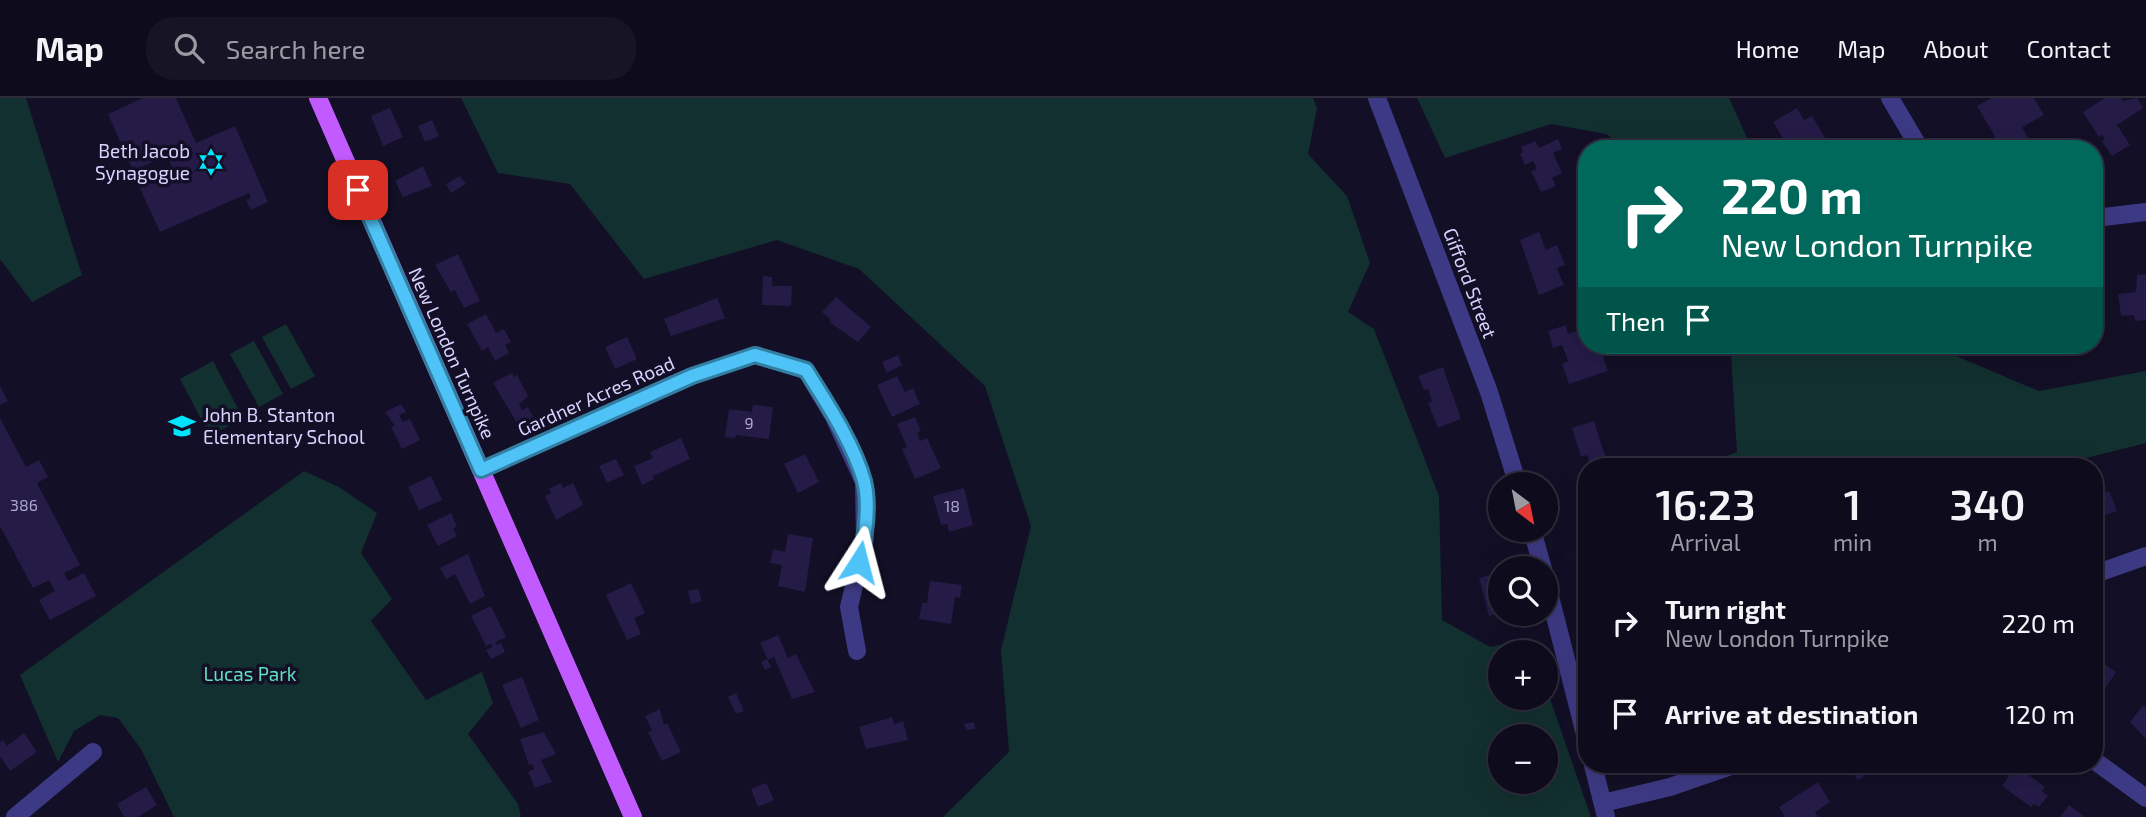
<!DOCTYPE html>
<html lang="en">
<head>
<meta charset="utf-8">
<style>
	body { margin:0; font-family:"Exo 2",sans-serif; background:#171425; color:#f1f3f6; height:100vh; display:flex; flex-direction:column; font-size:26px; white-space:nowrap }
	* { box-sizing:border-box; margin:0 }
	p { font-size:23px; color:#9b9ba3 }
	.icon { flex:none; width:38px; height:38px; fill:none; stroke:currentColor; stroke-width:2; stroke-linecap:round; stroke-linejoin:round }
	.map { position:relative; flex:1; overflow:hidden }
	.details { position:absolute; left:1578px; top:360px; width:525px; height:315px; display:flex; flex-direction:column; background:#0e0b1c; border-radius:28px; box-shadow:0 7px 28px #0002,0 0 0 2px #2e2b3b }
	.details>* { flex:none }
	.top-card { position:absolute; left:1578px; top:42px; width:525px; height:214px; border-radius:28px; box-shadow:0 7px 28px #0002,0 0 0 2px #2e2b3b; background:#00695c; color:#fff; overflow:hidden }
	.needle { width:46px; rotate:148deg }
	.fabs { position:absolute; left:1488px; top:374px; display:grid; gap:14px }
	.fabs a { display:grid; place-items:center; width:70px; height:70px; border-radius:50%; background:#0e0b1c; box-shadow:0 7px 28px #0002,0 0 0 2px #2e2b3b; font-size:35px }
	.pin { position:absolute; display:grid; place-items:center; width:60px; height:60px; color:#fff; margin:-30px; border-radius:14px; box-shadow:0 4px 10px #0006 }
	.me { position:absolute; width:77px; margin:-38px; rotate:9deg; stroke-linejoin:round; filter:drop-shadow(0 0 5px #0008) }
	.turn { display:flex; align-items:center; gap:24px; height:147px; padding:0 28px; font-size:32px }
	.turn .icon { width:91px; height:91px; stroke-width:2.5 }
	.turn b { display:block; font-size:49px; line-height:60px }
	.then { display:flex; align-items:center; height:66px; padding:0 28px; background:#0003; gap:14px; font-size:26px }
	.eta { display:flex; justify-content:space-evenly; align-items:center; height:119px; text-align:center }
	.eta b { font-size:42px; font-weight:600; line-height:49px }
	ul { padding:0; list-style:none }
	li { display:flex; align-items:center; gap:21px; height:91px; padding:0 28px }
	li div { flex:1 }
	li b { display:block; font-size:26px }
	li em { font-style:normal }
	header { display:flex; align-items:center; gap:42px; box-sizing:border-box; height:98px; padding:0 35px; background:#0e0b1c; border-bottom:2px solid #2e2b3b }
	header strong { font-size:33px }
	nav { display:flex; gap:38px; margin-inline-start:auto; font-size:24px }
	.search { width:490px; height:63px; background:#171425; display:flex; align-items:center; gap:18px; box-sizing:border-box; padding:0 24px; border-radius:28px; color:#9b9ba3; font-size:26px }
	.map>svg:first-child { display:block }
	.green { fill:#12302f; fill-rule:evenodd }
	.building { fill:#241b47 }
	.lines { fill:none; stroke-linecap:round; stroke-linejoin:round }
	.minor { stroke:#3d3a85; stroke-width:18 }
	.major { stroke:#c25bff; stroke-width:18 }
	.route-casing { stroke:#337fa1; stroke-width:18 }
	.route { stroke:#4fc3f7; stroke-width:12 }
	.labels { text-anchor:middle; stroke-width:7; stroke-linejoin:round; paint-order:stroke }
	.number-label { font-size:16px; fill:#aca6d1 }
	.poi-label { font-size:19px; fill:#d9d4ff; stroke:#130f26; text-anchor:end }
	.street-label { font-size:19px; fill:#d9d4ff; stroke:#130f26 }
	.park-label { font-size:19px; fill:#5fe0c0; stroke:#130f26 }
</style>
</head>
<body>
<header>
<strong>Map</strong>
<div class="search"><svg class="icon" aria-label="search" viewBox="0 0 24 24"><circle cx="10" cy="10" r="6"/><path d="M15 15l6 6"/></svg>Search here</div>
<nav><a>Home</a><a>Map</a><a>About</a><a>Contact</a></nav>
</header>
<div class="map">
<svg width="2146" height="719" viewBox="0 0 2146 719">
	<rect width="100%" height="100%" fill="#130f26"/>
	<path class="green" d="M0 0H26L82 177 32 204 0 161Z
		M461 0H1313L1317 10 1308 56 1347 98 1370 165 1348 214 1374 231 1439 398 1442 522 1490 549 1530 540 1535 555H1500V600H1545V586L1591 719H943L1009 654 1001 552 1031 428 985 288 859 171 777 142 644 181 570 86 498 75ZM1500 639H1545V684H1500Z
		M1417 0H1729L1752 51H1626L1606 36 1551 26 1445 60Z
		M286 226 315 278 291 291 262 239Z
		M254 243 283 296 259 309 230 256Z
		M1725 247H1930L2039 293 2146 273V345L2050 369H1698L1737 354 1731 257Z
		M213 263 243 320 210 338 180 281Z
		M304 373 339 389 377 415 361 455 392 501 371 523 426 602 482 574 493 605 468 636 518 706 521 719H174L141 651 118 620 100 617 74 633 58 664 20 577Z"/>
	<path class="building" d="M143 0H176L196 45 235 28 268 104 251 112 246 102 251 100 249 95 160 134 138 86 173 71 167 57 133 73 108 16Z
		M1991 0H2034L2044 17 2022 29 2028 40 2006 51 2001 42 1998 44 1977 8Z
		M2105 0H2121L2123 3 2137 0 2143 10 2117 27 2130 47 2112 58 2102 43 2105 41 2102 37 2099 39 2083 14Z
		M390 10 403 39 383 48 371 18Z
		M1797 10 1804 22 1812 18 1826 41 1810 51H1789L1773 24Z
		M432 22 439 38 425 44 418 28Z
		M1558 41 1562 51 1553 55 1562 75 1552 80 1556 88 1541 94 1531 73 1537 71 1533 63 1525 67 1520 56 1523 54 1521 49 1535 43 1539 50Z
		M423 68 432 88 403 99 395 83Z
		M460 78 466 86 451 95 446 86Z
		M1539 134 1546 152 1557 147 1565 167 1557 170 1564 187 1539 197 1520 142Z
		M458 156 480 203 464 210 455 192 451 194 435 167Z
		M2146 176V222L2135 223 2134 217 2121 218 2118 196 2136 194 2137 177Z
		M763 178 772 179V188H792L791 208 762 207Z
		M836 199 871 229 858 244 829 224 831 222 822 214Z
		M717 200 725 220 671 238 664 221Z
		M486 216 496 235 504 231 511 244 505 247 509 255 495 263 488 249 482 253 467 226Z
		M1566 227 1568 236 1578 233 1580 239 1587 236V247H1599L1608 273 1569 286 1562 266 1568 263 1562 247 1553 250 1548 233Z
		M627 239 637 261 615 271 605 249Z
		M898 257 902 267 887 275 882 264Z
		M1443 269 1461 321 1438 330 1428 305 1432 303 1428 291 1424 292 1418 278Z
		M512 275 514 279 517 277 528 298 519 306 522 312 528 309 535 323 520 330 493 285Z
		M897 278 905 294 913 290 920 306 892 319 877 287Z
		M0 288 8 303 0 307Z
		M401 306 406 314 399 317 403 324 410 321 420 342 402 351 391 329 395 328 385 314Z
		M753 307 773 309 769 341 736 337 735 340 725 339 729 311 752 314Z
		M915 319 921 333 917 335 920 343 927 340 941 370 915 381 902 351 907 349 897 326Z
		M0 320 26 369 39 362 48 379 37 385 80 467 64 475 68 483 84 475 96 498 50 522 39 502 55 493 49 482 33 490 0 428Z
		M1594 323 1603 352 1611 369H1591L1587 357 1581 359 1572 330Z
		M681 340 690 361 653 378 654 381 642 387 634 368 653 360 650 354Z
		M805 356 819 384 798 395 784 366Z
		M616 361 624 377 607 385 599 368Z
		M431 378 442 402 419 412 408 389Z
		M561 385 563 390 573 385 583 407 556 422 545 398 551 395 549 391Z
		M964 390 973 427 949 434 947 426 941 427 933 398Z
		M2109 393 2117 413 2095 421V398Z
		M451 415 457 428 453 431 457 438 438 448 427 427Z
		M788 436 813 440 805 494 778 488 782 467 770 465 773 451 785 454Z
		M468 456 485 498 470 506 455 476 446 481 440 470Z
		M1500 474V515L1489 518 1479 480Z
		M930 483 962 487 960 500 955 499 951 526 919 521 922 505H927Z
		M631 485 645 515 634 520 641 536 627 542 606 497Z
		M698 491 702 503 691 506 688 493Z
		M491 508 506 539 496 544 497 547 501 545 505 554 491 561 486 552 492 549 491 546 486 548 471 518Z
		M778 537 788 560 796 556 815 594 792 601 774 559 768 562 760 545Z
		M2095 560 2116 574 2102 595 2095 590Z
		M767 561 771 569 765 572 761 564Z
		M522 579 539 622 521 630 502 587Z
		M736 595 744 613 736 616 728 599Z
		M2143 607 2146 610V641L2130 624Z
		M660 611 664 627 667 625 681 654 662 663 648 634 652 632 645 618Z
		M892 619 894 626 903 623 908 642 866 651 859 629Z
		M974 624 975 631 966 632 964 626Z
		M544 634 556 656 541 662 552 684 535 690 528 674 534 671 532 666 529 667 520 641Z
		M24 635 37 654 10 673 0 658V644L3 642 7 648Z
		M1847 667H1880L1858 682Z
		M1884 667H1899L1889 674Z
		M2016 668 2045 689 2042 693 2048 698 2039 709 2034 706 2031 709 2002 688Z
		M1818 684 1830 704 1815 714 1818 719H1785L1779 709Z
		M766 685 774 702 758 709 751 691Z
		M146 689 157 707 138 719H124L117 706Z
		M2069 707 2085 719H2060Z"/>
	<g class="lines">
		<path class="minor" d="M1377 0 1489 294 1518 387
			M1890 0 1920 51
			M2095 120 2146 114
			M481 372 692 278 755 257 806 272 834 319 864 384 865 441 849 509 857 553
			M1532 432 1543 471
			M2095 476 2146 458
			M1545 479 1587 644
			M2095 663 2146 700
			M1593 667 1606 719
			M1603 705 1670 689 1734 667
			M15 719 93 654"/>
		<path class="major" d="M318 0 633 719"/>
	</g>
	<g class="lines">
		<g class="route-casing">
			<path id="route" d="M358 92 481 372 692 278 755 257 806 272C826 304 854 346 864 383 870 407 865 440 859 464"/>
		</g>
		<use href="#route" class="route"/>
	</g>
	<defs>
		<g id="synagogue-bare" transform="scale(2.1)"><path d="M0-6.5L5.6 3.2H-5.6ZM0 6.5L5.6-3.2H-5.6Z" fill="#00e5ff" stroke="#130f26" stroke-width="2.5" paint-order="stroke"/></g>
		<g id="school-bare" transform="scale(2.1)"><path d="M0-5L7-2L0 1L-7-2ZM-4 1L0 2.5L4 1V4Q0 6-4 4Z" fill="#00e5ff" stroke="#130f26" stroke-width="2.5" paint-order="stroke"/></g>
	</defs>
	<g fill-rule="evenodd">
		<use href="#synagogue-bare" x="211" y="64"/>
		<use href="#school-bare" x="182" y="328"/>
	</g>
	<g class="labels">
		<g class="number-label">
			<text x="749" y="331">9</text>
			<text x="24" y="413">386</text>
			<text x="952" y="414">18</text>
		</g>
		<g class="poi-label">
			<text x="190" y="60">Beth Jacob<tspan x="190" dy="22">Synagogue</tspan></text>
			<text x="203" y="324" text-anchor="start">John B. Stanton<tspan x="203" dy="22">Elementary School</tspan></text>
		</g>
		<g class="street-label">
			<text transform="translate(1470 185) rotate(69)" y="7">Gifford Street</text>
			<text transform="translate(452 255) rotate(66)" y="7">New London Turnpike</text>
			<text transform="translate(596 298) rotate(-24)" y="7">Gardner Acres Road</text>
		</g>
		<g class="park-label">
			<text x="250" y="583">Lucas Park</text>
		</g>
	</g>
</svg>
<div class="fabs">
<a><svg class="needle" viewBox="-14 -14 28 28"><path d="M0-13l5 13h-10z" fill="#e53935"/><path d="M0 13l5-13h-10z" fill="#9b9ba3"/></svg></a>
<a><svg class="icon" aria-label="search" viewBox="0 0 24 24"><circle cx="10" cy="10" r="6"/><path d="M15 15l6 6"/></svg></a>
<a>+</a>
<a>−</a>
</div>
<div class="pin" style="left:358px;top:92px;background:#d93025"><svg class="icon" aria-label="arrive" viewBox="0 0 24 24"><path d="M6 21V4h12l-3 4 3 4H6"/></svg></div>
<svg class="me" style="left:859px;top:464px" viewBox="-20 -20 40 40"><path d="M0-17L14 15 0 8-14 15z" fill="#4fc3f7" stroke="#fff" stroke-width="4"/></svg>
<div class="top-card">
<div class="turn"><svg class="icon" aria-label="right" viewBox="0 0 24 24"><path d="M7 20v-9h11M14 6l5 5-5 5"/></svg><div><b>220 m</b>New London Turnpike</div></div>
<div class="then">Then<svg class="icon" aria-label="arrive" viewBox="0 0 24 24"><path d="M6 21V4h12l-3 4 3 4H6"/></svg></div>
</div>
<section class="details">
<div class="eta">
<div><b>16:23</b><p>Arrival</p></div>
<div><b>1</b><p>min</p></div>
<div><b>340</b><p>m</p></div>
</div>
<ul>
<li><svg class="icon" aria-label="right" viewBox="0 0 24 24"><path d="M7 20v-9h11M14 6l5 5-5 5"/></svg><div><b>Turn right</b><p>New London Turnpike</p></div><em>220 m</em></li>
<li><svg class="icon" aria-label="arrive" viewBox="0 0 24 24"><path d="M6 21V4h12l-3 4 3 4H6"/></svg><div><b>Arrive at destination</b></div><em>120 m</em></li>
</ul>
</section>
</div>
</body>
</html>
